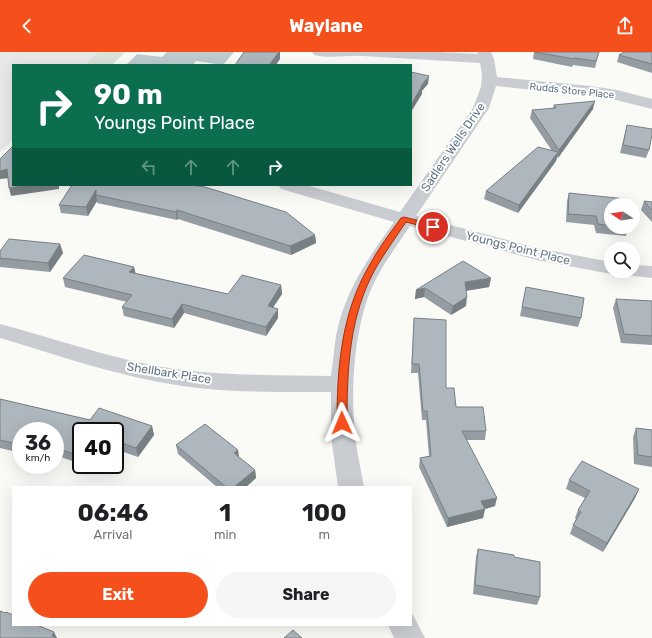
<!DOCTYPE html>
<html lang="en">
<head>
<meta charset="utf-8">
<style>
	body { margin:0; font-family:Rubik,sans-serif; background:#f6f6f6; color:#202124; height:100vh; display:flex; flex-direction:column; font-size:15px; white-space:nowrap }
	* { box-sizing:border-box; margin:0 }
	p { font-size:13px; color:#757577 }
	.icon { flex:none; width:22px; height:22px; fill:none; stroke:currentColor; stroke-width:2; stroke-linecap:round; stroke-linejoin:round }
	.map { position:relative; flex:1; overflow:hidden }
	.side { position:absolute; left:12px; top:434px; width:400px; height:140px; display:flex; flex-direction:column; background:#fff; border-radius:0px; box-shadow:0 4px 16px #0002 }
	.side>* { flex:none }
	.hud { position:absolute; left:12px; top:12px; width:400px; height:122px; border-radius:0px; box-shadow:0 4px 16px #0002; background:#0b6e4f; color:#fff; overflow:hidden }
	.needle { width:26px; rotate:282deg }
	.tools { position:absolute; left:604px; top:146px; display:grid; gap:8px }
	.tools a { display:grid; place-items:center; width:36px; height:36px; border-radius:50%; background:#fff; box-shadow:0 4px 16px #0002; font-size:20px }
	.speed { position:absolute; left:12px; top:370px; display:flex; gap:8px; font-size:20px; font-weight:700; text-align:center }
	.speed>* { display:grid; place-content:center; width:52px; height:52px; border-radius:50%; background:#fff; box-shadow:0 4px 16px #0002; line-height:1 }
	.speed small { font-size:10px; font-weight:400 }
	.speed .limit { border:2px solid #111; border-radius:6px; background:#fff; color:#111 }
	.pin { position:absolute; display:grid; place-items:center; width:34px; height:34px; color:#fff; margin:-17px; border:2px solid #fff; border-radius:50%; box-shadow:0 1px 4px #0007 }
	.me { position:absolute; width:44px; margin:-22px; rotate:359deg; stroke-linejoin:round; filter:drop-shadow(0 0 3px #0008) }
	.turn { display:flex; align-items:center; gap:14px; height:84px; padding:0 16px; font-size:18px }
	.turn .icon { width:52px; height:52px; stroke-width:2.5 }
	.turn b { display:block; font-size:28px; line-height:34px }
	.lanes { display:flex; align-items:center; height:38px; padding:0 16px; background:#0003; justify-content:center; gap:20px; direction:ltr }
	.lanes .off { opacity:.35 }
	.eta { display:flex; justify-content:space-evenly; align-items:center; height:68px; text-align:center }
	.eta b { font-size:24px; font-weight:700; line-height:28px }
	.cta { display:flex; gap:8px; margin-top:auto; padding:8px 16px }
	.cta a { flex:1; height:46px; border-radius:24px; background:#f54f1c; color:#fff; font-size:16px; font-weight:700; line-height:46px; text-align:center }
	.cta a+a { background:#f6f6f6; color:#202124 }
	header { display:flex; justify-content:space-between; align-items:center; height:52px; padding:0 16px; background:#f54f1c; color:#fff; font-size:18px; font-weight:700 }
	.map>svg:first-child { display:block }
	.built { fill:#e8e9e8 }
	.green { fill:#dbe2d8 }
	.water { fill:#becbcf }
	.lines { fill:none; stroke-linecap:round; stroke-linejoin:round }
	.minor { fill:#c9cdd1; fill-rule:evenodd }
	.wall { fill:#959da3 }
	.shaded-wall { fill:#798084 }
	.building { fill:#adb7bd; stroke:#798084 }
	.route { fill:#f54f1c; stroke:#9f3312 }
	.labels { text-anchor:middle; stroke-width:4; stroke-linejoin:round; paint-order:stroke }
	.far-street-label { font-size:10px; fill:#627585; stroke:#fff }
	.street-label { font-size:12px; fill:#627585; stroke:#fff }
</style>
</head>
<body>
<header><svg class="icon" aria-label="back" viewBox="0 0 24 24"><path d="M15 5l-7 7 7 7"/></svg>Waylane<svg class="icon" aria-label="share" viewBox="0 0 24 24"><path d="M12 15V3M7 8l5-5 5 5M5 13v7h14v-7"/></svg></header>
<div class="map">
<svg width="652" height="586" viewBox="0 0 652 586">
	<rect width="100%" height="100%" fill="#fafaf7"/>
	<path class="built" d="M0 0H106L92 13H13V88L0 100Z"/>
	<path class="green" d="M99 0H125L112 13H85Z"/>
	<path class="water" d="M167 0H234L223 13 196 9 193 13H126L137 2 162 5Z"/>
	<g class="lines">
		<path class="minor" d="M312 0H439L478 2 477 0H491L494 7 497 25 590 34 617 38 652 47V57L616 48 590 44 496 34 489 56 416 164 537 196 611 210V219H619L611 222 537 208 410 174C394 198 376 221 367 248 353 291 351 339 355 384 357 401 361 418 364 435H338L331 384V340C281 340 231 341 182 334 120 325 60 304 0 286V272C60 288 121 310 183 318 232 324 282 323 331 324 333 310 334 297 336 284 344 240 369 205 394 170L281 137 278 133H306L400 160 473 56 481 35 482 22 480 11C441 9 402 6 363 4 347 3 330 7 314 3Z
			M633 213 652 214V226L625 223 622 219H633Z
			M411 562 413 563 425 586H394L388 573H411Z"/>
	</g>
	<path class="wall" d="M534 0H599L595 16 573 13 572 15 533 7Z
		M652 0V21L617 10 619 3Z
		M554 53 593 57 558 106 557 105 556 109 518 161 484 147 486 139 552 99 530 66 532 58 553 56Z
		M627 73 649 98 646 106 620 101Z
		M72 133 315 183 316 191 291 203 178 167 177 168 97 151V149L88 164 61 161 59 153Z
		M569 141 611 153V175H628L626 184 596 181 594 173 566 170 567 149Z
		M644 149 652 150V170L641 158Z
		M60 192 63 201 50 220 0 215V199Z
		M134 215 135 221 228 242 281 233 282 242 273 255 278 266 266 284 184 261 174 276 124 264 122 255 127 250 65 235 63 226Z
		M491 226 489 235 466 239V254L451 263 424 245 415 247 416 238Z
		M526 235 581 266 578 275 520 264Z
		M616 247 652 249V293L621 291 613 256Z
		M414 266 446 336 456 355 486 379 485 388H466L495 454 485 457 483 466 447 475 419 415 420 406 429 404 426 368H422L418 321H411Z
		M0 347 90 368 152 374 154 383 138 405 118 398 81 379V412L55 403V379H21V401L0 396Z
		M636 376 652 378V415L634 412 633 385Z
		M176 393 238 398 239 405 255 418 256 426 246 435H217L178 402Z
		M83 413H107L103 419Z
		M569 428 639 437 635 446 603 500 570 482 573 473 576 467 575 466 578 458 585 446 566 437Z
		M478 497 514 505 540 545 537 553 473 542 476 505Z"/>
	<path class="shaded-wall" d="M279 0H280V7L276 13H269Z
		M429 24 428 32 422 39V42L411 60V53L421 34Z
		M595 49 593 57 558 106 559 98Z
		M558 100 556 109 518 161 519 153Z
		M7 117 10 126 0 127V119Z
		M27 133H59V137L11 144 9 136Z
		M96 138V143L97 149 88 164 86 155Z
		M177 158 178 167 177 168 176 160Z
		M315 183 316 191 291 203 290 194Z
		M60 192 63 201 50 220 48 211Z
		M134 215 136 223 129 220Z
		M491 226 489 235 464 239 465 230Z
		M281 233 282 242 268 263V254Z
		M425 236 424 245 415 247 416 238Z
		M467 245 466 254 451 263 453 254Z
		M182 252 184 261 174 276 172 267Z
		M278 257V266L266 284V275Z
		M152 374 154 383 138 405 136 396Z
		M116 389 118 398 115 402V390Z
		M238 398 239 407 234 401Z
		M101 413H107L103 419Z
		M255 418 256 426 246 435H234Z
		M639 437 635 446 603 500 607 491Z
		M497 446 495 454 485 457 483 466 447 475 448 466 481 449Z
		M54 580 57 586 52 584Z"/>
	<path class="building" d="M244 0H279L269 13H235Z
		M535 0H599L596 9 574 6V7Z
		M624 0H652V12L619 3Z
		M411 20 429 24 421 34H422L411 53Z
		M595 49 559 98 532 58 556 56 554 53Z
		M627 73 652 77V83L649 98 623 93Z
		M13 94V133H27L9 136 7 117 0 119V107Z
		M538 95 558 100 519 153 486 139Z
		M72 133H192L205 135 286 160 315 183 290 194 177 158 176 160 96 143V138L86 155 59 153Z
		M569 141 626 147 627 153H611V174L598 172 596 164 568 162Z
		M644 149 652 150V158Z
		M9 187 60 192 48 211 0 206V199Z
		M84 203 134 215 129 220 228 242 242 223 281 233 268 254 278 257 266 275 182 252 172 267 122 255 132 243 63 226Z
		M463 209 491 226 465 230 467 245 453 254 425 236 416 238Z
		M526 235 584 246 581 266 522 255Z
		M616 247 652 249V284L624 282Z
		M414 266 446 268V336H454L456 355H483L486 379H462L497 446 481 449 485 457 448 466 420 406 431 404 427 359H423L419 312H412Z
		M0 347 90 368 99 356 152 374 136 396 116 389 115 390V379H81V404L55 396V379H21V393L0 388Z
		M205 372 238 398 234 401 255 418 234 435H226L176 393Z
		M636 376 652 378V405L638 403Z
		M582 409 639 437 607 491 573 473 581 460 578 458 590 439 569 428Z
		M478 497 514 503V505L540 510V545L475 533Z
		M0 559 5 561 6 560 13 563V573H37L54 580 52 584 57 586H0Z
		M293 578 302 586H284Z"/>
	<path class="route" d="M404 165 436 173 437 175 433 177 406 170C396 185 386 199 377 214 349 262 347 317 347 371L346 374H339L337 371C337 317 341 262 369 214 378 197 390 181 401 166Z"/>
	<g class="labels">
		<g class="far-street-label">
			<text transform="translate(572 38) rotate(6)" y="4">Rudds Store Place</text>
		</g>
		<g class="street-label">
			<text transform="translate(453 95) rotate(-56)" y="4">Sadlers Wells Drive</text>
			<text transform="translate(518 196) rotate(14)" y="4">Youngs Point Place</text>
			<text transform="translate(169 321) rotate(9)" y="4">Shellbark Place</text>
		</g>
	</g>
</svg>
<div class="tools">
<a><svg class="needle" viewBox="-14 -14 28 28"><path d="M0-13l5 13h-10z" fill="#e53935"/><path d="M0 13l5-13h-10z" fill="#757577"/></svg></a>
<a><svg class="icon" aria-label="search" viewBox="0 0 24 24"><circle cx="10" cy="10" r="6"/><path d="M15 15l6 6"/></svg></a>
</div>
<div class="speed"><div>36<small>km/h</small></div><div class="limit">40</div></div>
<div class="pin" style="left:433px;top:175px;background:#d93025"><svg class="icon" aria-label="arrive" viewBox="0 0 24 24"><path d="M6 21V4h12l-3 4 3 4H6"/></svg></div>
<svg class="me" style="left:342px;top:371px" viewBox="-20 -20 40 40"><path d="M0-17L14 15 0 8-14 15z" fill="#f54f1c" stroke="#fff" stroke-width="4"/></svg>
<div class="hud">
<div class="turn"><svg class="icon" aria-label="right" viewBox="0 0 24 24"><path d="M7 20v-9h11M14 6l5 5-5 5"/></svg><div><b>90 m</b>Youngs Point Place</div></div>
<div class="lanes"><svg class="icon off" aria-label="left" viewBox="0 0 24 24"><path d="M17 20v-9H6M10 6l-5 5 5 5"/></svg><svg class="icon off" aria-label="ahead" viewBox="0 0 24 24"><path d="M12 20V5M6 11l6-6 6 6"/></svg><svg class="icon off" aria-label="ahead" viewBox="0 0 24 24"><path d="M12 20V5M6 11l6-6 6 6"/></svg><svg class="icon" aria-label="right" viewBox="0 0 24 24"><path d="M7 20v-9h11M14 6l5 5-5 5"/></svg></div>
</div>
<section class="side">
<div class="eta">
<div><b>06:46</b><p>Arrival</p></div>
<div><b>1</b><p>min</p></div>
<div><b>100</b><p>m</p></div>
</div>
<div class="cta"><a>Exit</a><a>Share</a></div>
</section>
</div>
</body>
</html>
